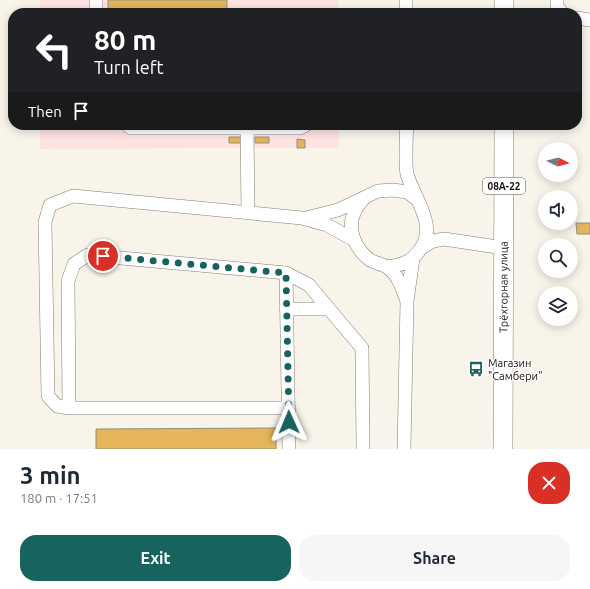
<!DOCTYPE html>
<html lang="en">
<head>
<meta charset="utf-8">
<style>
	body { margin:0; font-family:Ubuntu,sans-serif; background:#f6f6f7; color:#1f2937; height:100vh; display:flex; flex-direction:column; font-size:15px; white-space:nowrap }
	* { box-sizing:border-box; margin:0 }
	p { font-size:13px; color:#747a83 }
	.icon { flex:none; width:22px; height:22px; fill:none; stroke:currentColor; stroke-width:2; stroke-linecap:round; stroke-linejoin:round }
	.map { position:relative; height:449px; overflow:hidden }
	.details { display:flex; flex-direction:column; background:#fff; flex:1 }
	.details>* { flex:none }
	.top-card { position:absolute; left:8px; top:8px; width:574px; height:122px; border-radius:16px; box-shadow:0 2px 10px #0003; background:#202124; color:#fff; overflow:hidden }
	.needle { width:26px; rotate:96deg }
	.buttons { position:absolute; left:538px; top:142px; display:grid; gap:8px }
	.buttons a { display:grid; place-items:center; width:40px; height:40px; border-radius:50%; background:#fff; box-shadow:0 2px 10px #0003; font-size:20px }
	.pin { position:absolute; display:grid; place-items:center; width:34px; height:34px; color:#fff; margin:-17px; border:2px solid #fff; border-radius:50%; box-shadow:0 1px 4px #0007 }
	.me { position:absolute; width:44px; margin:-22px; rotate:359deg; stroke-linejoin:round; filter:drop-shadow(0 0 3px #0008) }
	.turn { display:flex; align-items:center; gap:14px; height:84px; padding:0 20px; font-size:18px }
	.turn .icon { width:52px; height:52px; stroke-width:2.5 }
	.turn b { display:block; font-size:28px; line-height:34px }
	.then { display:flex; align-items:center; height:38px; padding:0 20px; background:#0003; gap:8px; font-size:15px }
	.round { display:grid; place-items:center; flex:none; width:42px; height:42px; border-radius:16px; background:#f6f6f7 }
	.summary { display:flex; align-items:center; justify-content:space-between; height:68px; padding:0 20px }
	h1 { font-size:24px; font-weight:700; line-height:30px }
	.primary-button { display:flex; gap:8px; margin-top:auto; padding:8px 20px }
	.primary-button a { flex:1; height:46px; border-radius:16px; background:#17635d; color:#fff; font-size:16px; font-weight:700; line-height:46px; text-align:center }
	.primary-button a+a { background:#f6f6f7; color:#1f2937 }
	.map>svg:first-child { display:block }
	.commercial { fill:#fee3e2 }
	.building { fill:#e5b559; stroke:#938e85 }
	.lines { fill:none; stroke-linecap:round; stroke-linejoin:round }
	.minor-casing { stroke:#827d75; stroke-width:14 }
	.highway-casing { stroke:#827d75; stroke-width:20 }
	.minor { stroke:#fff; stroke-width:13 }
	.highway { stroke:#fff; stroke-width:19 }
	.route { stroke:#17635d; stroke-width:7; stroke-dasharray:0 12.6 }
	.labels { text-anchor:middle; stroke-width:3; stroke-linejoin:round; paint-order:stroke }
	.shield { fill:#fff; stroke:#5a5957; stroke-width:1 }
	.shield-label { font-size:10px; font-weight:bold; fill:#14120f }
	.street-label { font-size:11px; fill:#14120f; stroke:#fff }
	.poi-label { font-size:11px; fill:#14120f; stroke:#fff; text-anchor:start }
</style>
</head>
<body>
<div class="map">
<svg width="590" height="449" viewBox="0 0 590 449">
	<rect width="100%" height="100%" fill="#f9f4ea"/>
	<path class="commercial" d="M40 0H338V13H40Z
		M40 125H339V148L40 149Z"/>
	<path class="building" d="M108 0H227V13H108Z
		M229 137H242V143H229Z
		M255 137H269V143H255Z
		M297 139 305 140V148H297Z
		M576 223H590V234H577Z
		M276 428V449H96V429Z"/>
	<g class="lines">
		<g class="minor-casing">
			<path id="minor" d="M406 0V13
				M557 0V6L562 13
				M96 13V0
				M577 18 590 20
				M127 125 131 128H300L306 125
				M247 128 248 213
				M364 198C361 202 357 206 355 211 346 228 355 249 370 260 375 263 382 264 387 267 398 275 402 287 406 299
				M306 218 338 210 378 191 393 190 407 192 418 200
				M421 248 433 241 444 239 504 248
				M387 267C401 265 410 263 419 251 439 226 414 199 407 174 406 169 406 164 406 159 406 148 406 136 407 125
				M286 273 289 449
				M286 309H329L362 348 363 449
				M69 408 68 281 74 264 88 255 286 273 309 285 329 309
				M289 408H69L57 406 48 396 45 222 50 205 73 196 302 218 327 225 354 240
				M404 449 407 301 413 258"/>
		</g>
		<g class="highway-casing">
			<g id="highway">
				<path d="M504 0V13"/>
				<path id="s1" d="M503 449 504 125"/>
			</g>
		</g>
		<use href="#minor" class="minor"/>
		<use href="#highway" class="highway"/>
	</g>
	<g class="lines">
		<path class="route" d="M103 256 286 273 289 422"/>
	</g>
	<defs>
		<g id="bus-bare" transform="scale(1.2)"><path d="M-5-6H5V4H4V6H2V4H-2V6H-4V4H-5ZM-3.5-4V0h7V-4ZM-3.5 1.2v1.5H-2V1.2ZM2 1.2v1.5H3.5V1.2Z" fill="#17635d" stroke="#fff" stroke-width="2.5" paint-order="stroke"/></g>
	</defs>
	<g fill-rule="evenodd">
		<use href="#bus-bare" x="476" y="369"/>
	</g>
	<g class="labels">
		<rect class="shield" x="483" y="178" width="42" height="16" rx="3"/>
		<g class="shield-label">
			<text x="504" y="190">08А-22</text>
		</g>
		<g class="street-label">
			<text dy="4" stroke="none"><textPath href="#s1" startOffset="162">Трёхгорная улица</textPath></text>
		</g>
		<g class="poi-label">
			<text x="488" y="367">Магазин<tspan x="488" dy="13">"Самбери"</tspan></text>
		</g>
	</g>
</svg>
<div class="buttons">
<a><svg class="needle" viewBox="-14 -14 28 28"><path d="M0-13l5 13h-10z" fill="#e53935"/><path d="M0 13l5-13h-10z" fill="#747a83"/></svg></a>
<a><svg class="icon" aria-label="sound" viewBox="0 0 24 24"><path d="M4 9h4l5-4v14l-5-4H4zM17 9q2 3 0 6"/></svg></a>
<a><svg class="icon" aria-label="search" viewBox="0 0 24 24"><circle cx="10" cy="10" r="6"/><path d="M15 15l6 6"/></svg></a>
<a><svg class="icon" aria-label="layers" viewBox="0 0 24 24"><path d="M12 4l9 5-9 5-9-5zM3 14l9 5 9-5"/></svg></a>
</div>
<div class="pin" style="left:103px;top:256px;background:#d93025"><svg class="icon" aria-label="arrive" viewBox="0 0 24 24"><path d="M6 21V4h12l-3 4 3 4H6"/></svg></div>
<svg class="me" style="left:289px;top:422px" viewBox="-20 -20 40 40"><path d="M0-17L14 15 0 8-14 15z" fill="#17635d" stroke="#fff" stroke-width="4"/></svg>
<div class="top-card">
<div class="turn"><svg class="icon" aria-label="left" viewBox="0 0 24 24"><path d="M17 20v-9H6M10 6l-5 5 5 5"/></svg><div><b>80 m</b>Turn left</div></div>
<div class="then">Then<svg class="icon" aria-label="arrive" viewBox="0 0 24 24"><path d="M6 21V4h12l-3 4 3 4H6"/></svg></div>
</div>
</div>
<section class="details">
<div class="summary"><div><h1>3 min</h1><p>180 m · 17:51</p></div><a class="round" style="background:#d93025;color:#fff"><svg class="icon" aria-label="close" viewBox="0 0 24 24"><path d="M6 6l12 12M18 6L6 18"/></svg></a></div>
<div class="primary-button"><a>Exit</a><a>Share</a></div>
</section>
</body>
</html>
